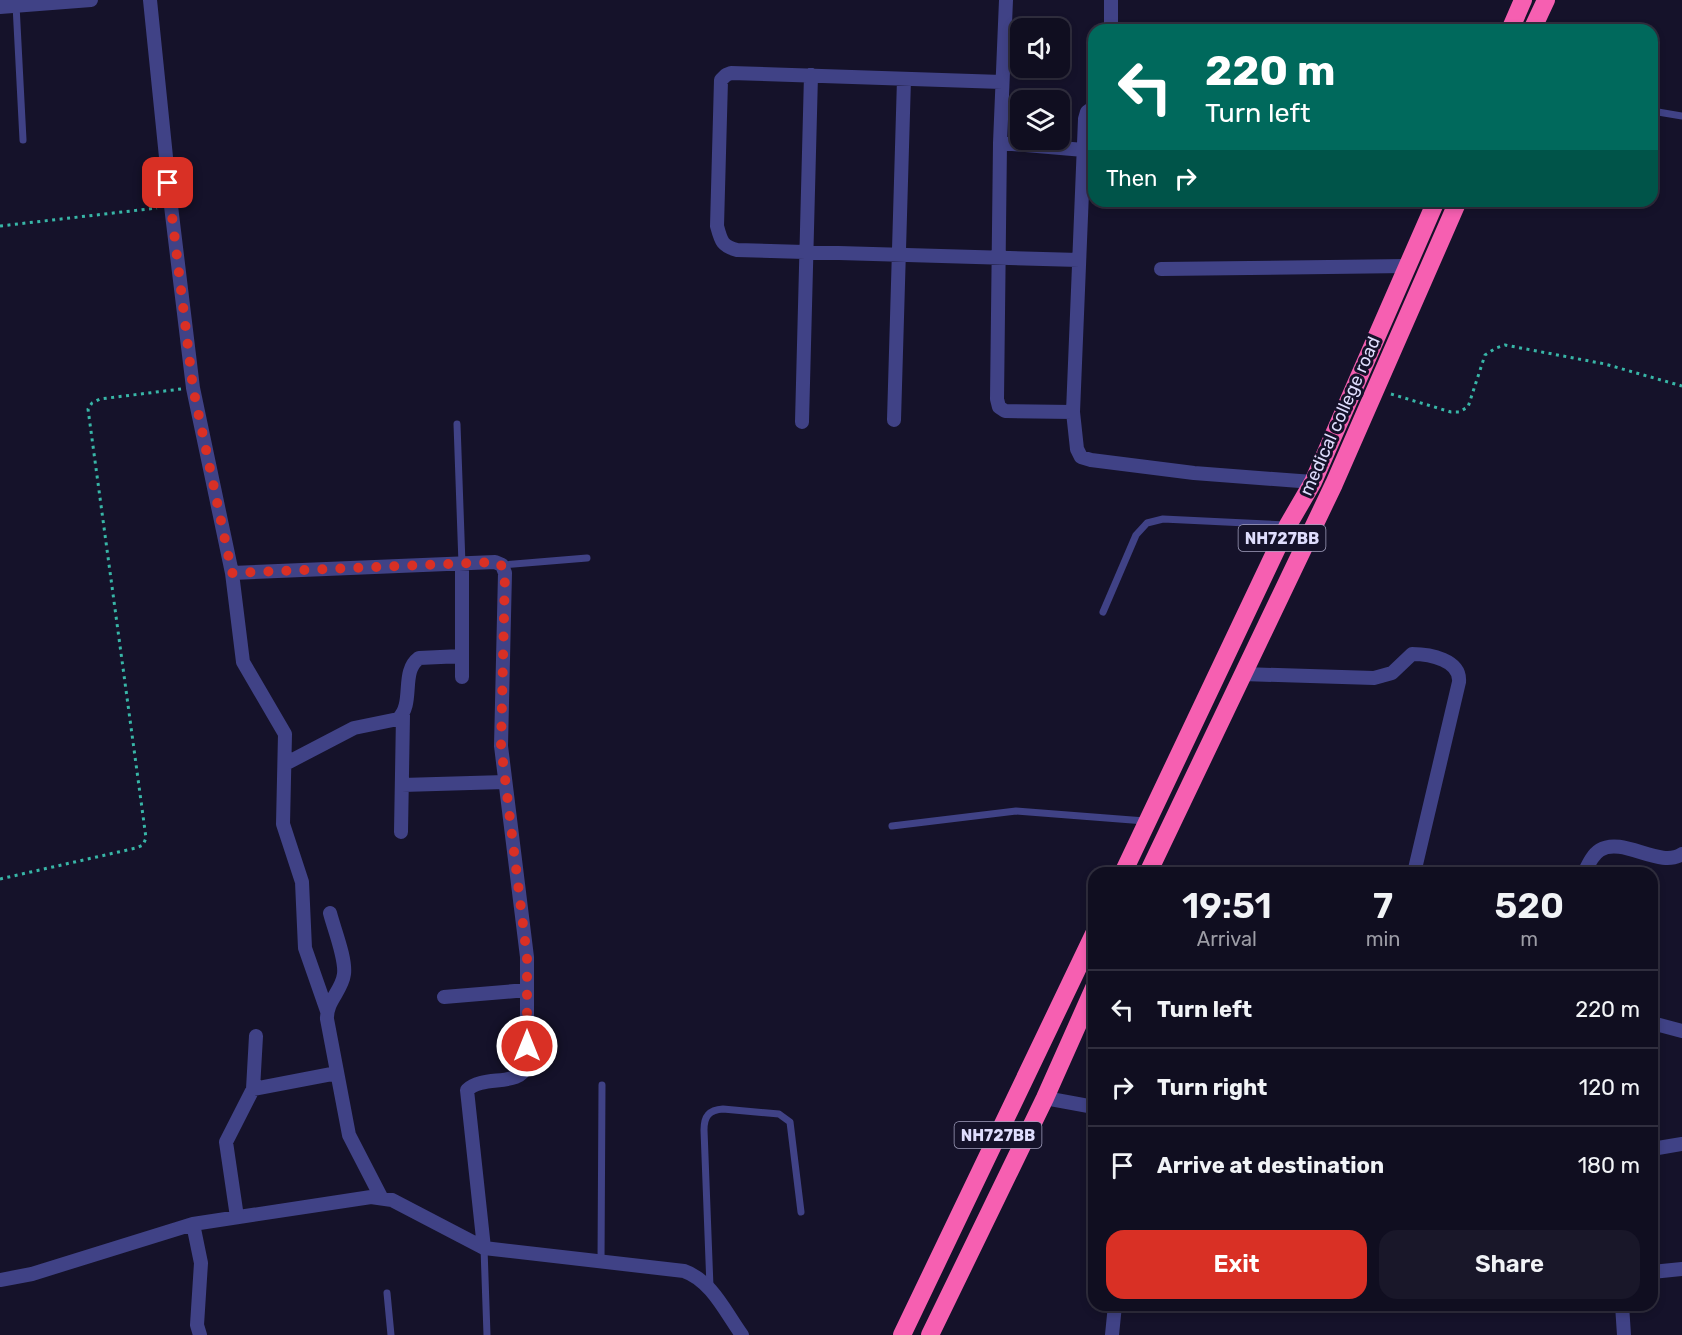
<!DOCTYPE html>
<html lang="en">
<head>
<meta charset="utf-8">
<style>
	body { margin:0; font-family:Rubik,sans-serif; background:#191729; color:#f1f3f6; height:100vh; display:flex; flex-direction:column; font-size:22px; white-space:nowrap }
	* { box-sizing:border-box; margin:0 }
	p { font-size:20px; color:#9c9ca5 }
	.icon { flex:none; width:33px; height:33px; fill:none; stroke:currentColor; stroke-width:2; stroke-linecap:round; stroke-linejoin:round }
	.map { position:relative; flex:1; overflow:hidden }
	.sheet { position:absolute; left:1088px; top:867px; width:570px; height:444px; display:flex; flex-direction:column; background:#100e20; border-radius:18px; box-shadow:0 3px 9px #0003,0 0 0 2px #302e3e }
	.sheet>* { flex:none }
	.hud { position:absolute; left:1088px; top:24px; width:570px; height:183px; border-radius:18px; box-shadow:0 3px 9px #0003,0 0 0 2px #302e3e; background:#00695c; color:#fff; overflow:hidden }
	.fabs { position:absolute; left:1010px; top:18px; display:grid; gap:12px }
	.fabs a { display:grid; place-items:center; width:60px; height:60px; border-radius:12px; background:#100e20; box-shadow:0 3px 9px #0003,0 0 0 2px #302e3e; font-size:30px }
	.pin { position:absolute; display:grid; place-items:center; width:51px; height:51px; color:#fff; margin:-26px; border-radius:12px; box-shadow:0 3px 9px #0006 }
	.me { position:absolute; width:66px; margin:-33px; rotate:0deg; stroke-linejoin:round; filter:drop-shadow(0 0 4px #0008) }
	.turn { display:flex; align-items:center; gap:21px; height:126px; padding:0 18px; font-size:27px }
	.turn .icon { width:78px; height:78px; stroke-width:2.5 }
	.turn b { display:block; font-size:42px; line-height:51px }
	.then { display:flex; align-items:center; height:57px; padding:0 18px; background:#0003; gap:12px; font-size:22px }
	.eta { display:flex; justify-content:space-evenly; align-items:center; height:102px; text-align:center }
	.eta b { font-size:36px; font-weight:600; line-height:42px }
	.action { display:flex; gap:12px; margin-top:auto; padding:12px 18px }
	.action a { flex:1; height:69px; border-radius:18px; background:#d93025; color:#fff; font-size:24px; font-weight:600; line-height:69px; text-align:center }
	.action a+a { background:#191729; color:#f1f3f6 }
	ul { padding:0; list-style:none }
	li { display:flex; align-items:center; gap:18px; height:78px; padding:0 18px; border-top:2px solid #302e3e }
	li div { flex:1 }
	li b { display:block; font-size:22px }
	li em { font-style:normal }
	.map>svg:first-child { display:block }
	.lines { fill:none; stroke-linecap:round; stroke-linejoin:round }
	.path { stroke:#38b6a7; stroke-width:3; stroke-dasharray:3 4.5; stroke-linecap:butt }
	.lane { stroke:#404286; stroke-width:7 }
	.street { stroke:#404286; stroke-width:14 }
	.highway { stroke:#f65fb1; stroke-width:18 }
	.route { stroke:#d93025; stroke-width:10; stroke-dasharray:0 18 }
	.labels { text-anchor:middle; stroke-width:6; stroke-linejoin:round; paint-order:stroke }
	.shield { fill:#15122a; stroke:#a2a0be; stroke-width:1.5 }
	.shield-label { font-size:16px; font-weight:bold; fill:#dfddfd }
	.street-label { font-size:18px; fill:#dfddfd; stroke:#15122a }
</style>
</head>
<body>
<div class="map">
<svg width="1682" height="1335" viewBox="0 0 1682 1335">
	<rect width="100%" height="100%" fill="#15122a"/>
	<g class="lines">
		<path class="path" d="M0 226 157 208
			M1391 394 1451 412H1459L1468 407 1485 355 1496 348 1505 345 1605 364 1682 386
			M0 879 136 848 143 845 146 838 88 409 92 403 100 399 181 389"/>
		<path class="lane" d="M16 5 23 140
			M1652 111 1682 116
			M457 424 462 564
			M503 565 587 558
			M1103 612 1136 535 1147 523 1163 519 1286 525
			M892 826 1016 811 1145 821
			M484 1248 487 1335
			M601 1262 602 1085
			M710 1287 704 1130C704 1116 709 1110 723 1109L779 1114 790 1122 801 1212
			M387 1293 391 1335"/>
		<path class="street" d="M150 0 171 206 193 388 232 573 243 662 285 734 283 824 302 882 305 948 327 1011
			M1006 0 1000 143 997 399 999 407 1005 411 1073 412
			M0 7 91 0
			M1111 30V0
			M1002 82 731 73 726 75 721 80 717 226C721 241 722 246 737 250L1079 260
			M1094 107 1087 112 1085 119 1073 412 1077 449 1081 457 1091 460 1194 473 1313 482
			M1000 143 1084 150
			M1161 269 1407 266
			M894 420 904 79
			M802 422 811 75
			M462 564V677
			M232 573 495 562 502 565 505 573 501 746 527 957V1065C520 1088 484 1074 467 1090L484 1248
			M1243 674 1374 678 1392 673 1412 654C1430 654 1461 660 1459 682L1414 873
			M285 764 354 728 398 719C415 703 400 672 419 658L462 656
			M402 785 505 782
			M401 832 403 715
			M1584 873C1588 865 1592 855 1600 850 1623 836 1660 869 1682 854
			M330 913C334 929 346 958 344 974 342 991 326 1001 327 1019L349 1135 381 1197
			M444 997 527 990
			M1652 1023 1682 1031
			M253 1089 337 1073
			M1045 1098 1094 1107
			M1652 1149 1682 1144
			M237 1217 226 1142 253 1089 256 1036
			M193 1224 201 1263 197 1325 200 1335
			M1652 1272 1682 1269
			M0 1280 32 1274 193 1224 371 1197 392 1200 484 1248 684 1271C711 1280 726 1313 742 1335
			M1622 1305 1624 1335
			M1112 1335 1115 1305"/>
		<path class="highway" d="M1510 30 1523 0
			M1532 30 1546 0
			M1123 873 1288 525 1313 482 1436 201
			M1148 873 1334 484 1458 201
			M902 1335 1094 934
			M930 1335 1045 1098 1094 988"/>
	</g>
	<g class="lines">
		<path class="route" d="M168 183 193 388 232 573 495 562 502 566 505 573 501 746 527 957V1046"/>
	</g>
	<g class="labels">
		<g class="shield">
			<rect x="1238.5" y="525" width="87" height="26" rx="4.5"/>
			<rect x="954.5" y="1122" width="87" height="26" rx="4.5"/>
		</g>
		<g class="shield-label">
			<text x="1282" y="544">NH727BB</text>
			<text x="998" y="1141">NH727BB</text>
		</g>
		<g class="street-label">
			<text transform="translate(1340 416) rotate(-66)" y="6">medical college road</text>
		</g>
	</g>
</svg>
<div class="fabs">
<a><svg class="icon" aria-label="sound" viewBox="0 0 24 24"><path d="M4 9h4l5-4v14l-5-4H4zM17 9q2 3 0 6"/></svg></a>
<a><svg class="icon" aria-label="layers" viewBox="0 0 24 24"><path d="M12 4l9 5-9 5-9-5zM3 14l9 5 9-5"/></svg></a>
</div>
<div class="pin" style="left:168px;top:183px;background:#d93025"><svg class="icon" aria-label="arrive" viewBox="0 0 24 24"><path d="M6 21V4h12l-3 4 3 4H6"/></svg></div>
<svg class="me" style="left:527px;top:1046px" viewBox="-20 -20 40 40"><circle r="17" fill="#d93025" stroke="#fff" stroke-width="3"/><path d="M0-11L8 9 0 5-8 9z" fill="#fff"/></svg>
<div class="hud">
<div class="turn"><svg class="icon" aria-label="left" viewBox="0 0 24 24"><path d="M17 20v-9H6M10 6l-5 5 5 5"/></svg><div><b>220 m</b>Turn left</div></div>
<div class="then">Then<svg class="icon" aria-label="right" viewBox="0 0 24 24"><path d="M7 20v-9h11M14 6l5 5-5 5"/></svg></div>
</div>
<section class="sheet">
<div class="eta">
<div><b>19:51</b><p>Arrival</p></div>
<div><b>7</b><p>min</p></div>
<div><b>520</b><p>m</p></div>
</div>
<ul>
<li><svg class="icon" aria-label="left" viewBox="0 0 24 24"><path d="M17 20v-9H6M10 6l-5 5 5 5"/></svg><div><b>Turn left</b></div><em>220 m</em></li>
<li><svg class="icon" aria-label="right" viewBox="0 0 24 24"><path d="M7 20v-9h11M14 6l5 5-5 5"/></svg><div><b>Turn right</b></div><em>120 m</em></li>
<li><svg class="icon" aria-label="arrive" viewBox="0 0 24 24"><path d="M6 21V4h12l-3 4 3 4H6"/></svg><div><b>Arrive at destination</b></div><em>180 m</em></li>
</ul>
<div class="action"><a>Exit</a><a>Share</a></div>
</section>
</div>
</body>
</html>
